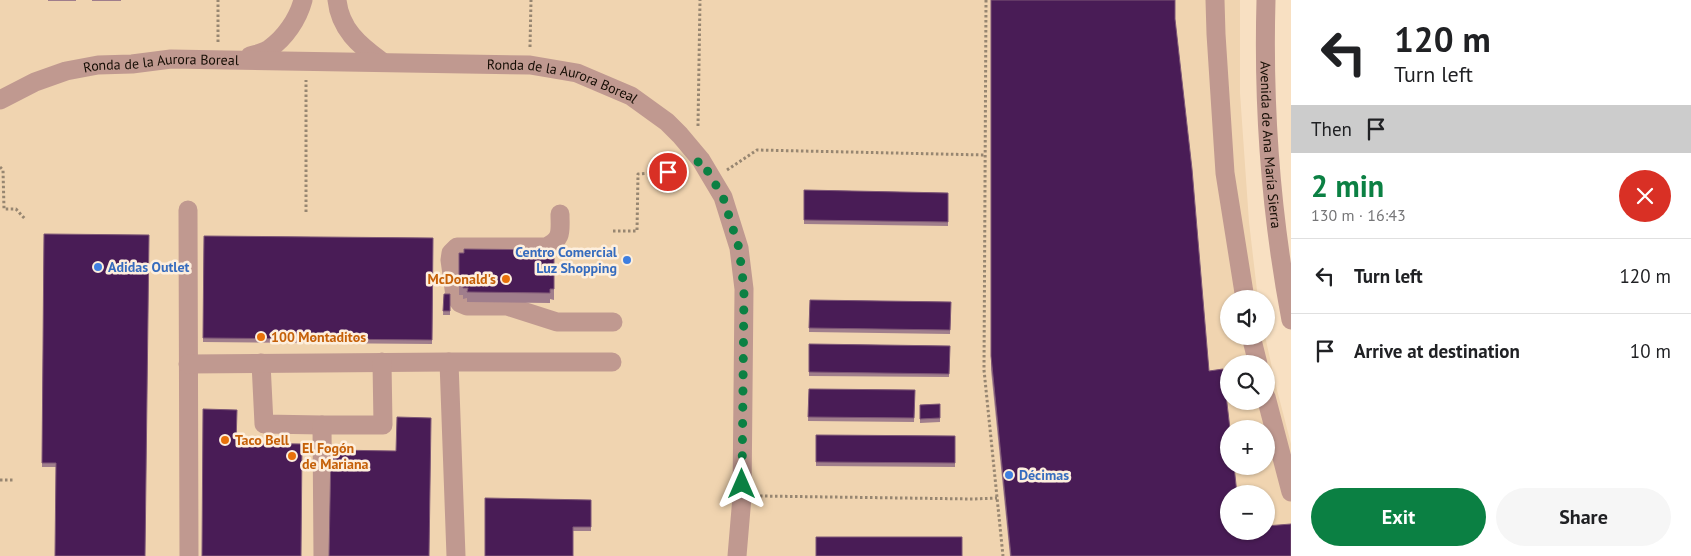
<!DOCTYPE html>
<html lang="en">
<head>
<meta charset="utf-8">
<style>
	body { margin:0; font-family:"PT Sans",sans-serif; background:#f6f6f6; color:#202124; height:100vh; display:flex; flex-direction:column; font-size:19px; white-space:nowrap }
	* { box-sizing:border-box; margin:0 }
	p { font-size:16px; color:#757577 }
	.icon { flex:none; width:28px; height:28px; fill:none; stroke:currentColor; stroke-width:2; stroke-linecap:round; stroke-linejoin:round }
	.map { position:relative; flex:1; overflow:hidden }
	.side { display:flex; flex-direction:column; background:#fff; width:400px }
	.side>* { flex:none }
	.hud { background:#fff; color:#202124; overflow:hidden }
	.fabs { position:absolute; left:1220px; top:290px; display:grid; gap:10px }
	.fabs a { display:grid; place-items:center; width:55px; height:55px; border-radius:50%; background:#fff; box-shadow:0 1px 4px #0004; font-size:25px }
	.pin { position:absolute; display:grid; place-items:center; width:42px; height:42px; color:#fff; margin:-21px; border:2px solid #fff; border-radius:50%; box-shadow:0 1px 5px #0007 }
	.me { position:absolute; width:55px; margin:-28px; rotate:0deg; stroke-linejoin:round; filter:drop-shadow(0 0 4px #0008) }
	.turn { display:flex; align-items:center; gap:18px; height:105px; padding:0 20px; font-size:22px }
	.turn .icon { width:65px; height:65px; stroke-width:2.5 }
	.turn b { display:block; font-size:35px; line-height:42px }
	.then { display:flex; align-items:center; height:48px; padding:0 20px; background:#0003; gap:10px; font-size:19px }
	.round { display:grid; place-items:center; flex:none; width:52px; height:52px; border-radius:26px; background:#f6f6f6 }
	.overview { display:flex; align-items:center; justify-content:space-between; height:85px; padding:0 20px }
	h1 { font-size:30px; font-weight:800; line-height:38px; color:#0b8043 }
	.button { display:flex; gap:10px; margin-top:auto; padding:10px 20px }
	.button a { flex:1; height:58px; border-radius:30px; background:#0b8043; color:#fff; font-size:20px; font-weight:800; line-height:58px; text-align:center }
	.button a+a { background:#f6f6f6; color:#202124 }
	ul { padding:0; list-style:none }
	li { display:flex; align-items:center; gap:15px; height:75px; padding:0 20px; border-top:1px solid #e0e0e0 }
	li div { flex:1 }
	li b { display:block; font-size:19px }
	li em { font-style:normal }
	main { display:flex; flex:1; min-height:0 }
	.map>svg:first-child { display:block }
	.built { fill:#f0d4b0; fill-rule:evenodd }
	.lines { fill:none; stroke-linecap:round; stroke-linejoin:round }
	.path { stroke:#978671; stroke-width:3; stroke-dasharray:2.5 2.5; stroke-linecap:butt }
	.minor { stroke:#c09990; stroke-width:19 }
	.wall { fill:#a07e8c }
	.building { fill:#491c56; stroke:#7e5776 }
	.route { stroke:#0b8043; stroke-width:9; stroke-dasharray:0 16.2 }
	.shop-dot { fill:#3f7fe0; stroke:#feefdd; stroke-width:2 }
	.food-dot { fill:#e8710a; stroke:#feefdd; stroke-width:2 }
	.labels { text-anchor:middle; stroke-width:5; stroke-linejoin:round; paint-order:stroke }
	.street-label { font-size:14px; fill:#150d04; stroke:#feefdd }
	.shop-label { font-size:14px; font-weight:bold; fill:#366cbe; stroke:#feefdd; text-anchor:start }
	.food-label { font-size:14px; font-weight:bold; fill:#c56008; stroke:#feefdd; text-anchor:start }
</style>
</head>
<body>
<main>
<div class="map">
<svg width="1291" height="556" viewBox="0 0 1291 556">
	<rect width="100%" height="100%" fill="#f8e0c2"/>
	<path class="built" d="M0 0H1240V93L1249 222 1258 299H1229V336H1265L1276 386 1291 444V556H0ZM1229 364H1266V401H1229ZM1229 429H1266V466H1229ZM1229 494H1266V531H1229Z"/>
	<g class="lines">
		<path class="path" d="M986 0 984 370 1003 556
			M218 42V0
			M530 47 531 0
			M698 126 700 0
			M0 167 3 170 4 209H16L25 219
			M727 170 757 150 985 155
			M306 212V80
			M613 231H637L638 174 685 170
			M0 480H15
			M760 496 973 499 997 498"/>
		<g class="minor">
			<path d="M337 0C340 29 359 45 381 61"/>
			<path d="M1215 0 1216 34 1225 173 1245 299"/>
			<path id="s1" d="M1266 0C1263 107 1271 215 1291 320"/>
			<path d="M250 56C256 54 264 53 269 49 285 38 298 19 303 0"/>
			<path id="s2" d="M0 100 35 82 66 71 98 65 132 64 171 59 530 65 577 73 631 96 667 122 680 135 701 160 723 197 739 248 744 289 742 497 737 556"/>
			<path d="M188 210 189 556"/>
			<path d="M560 214C560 231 563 239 546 247H457L451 253 450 260 455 296 460 303 467 306H507L557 322H613"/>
			<path d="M1251 336 1258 364"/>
			<path d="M449 362 456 556"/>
			<path d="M261 363 264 424 322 425"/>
			<path d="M188 364 449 362H612"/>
			<path d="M1266 397 1291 492"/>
			<path d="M323 556 322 425H383L382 362"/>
		</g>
	</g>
	<path class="wall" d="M48 0H76V1H48Z
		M92 0H121V1H92Z
		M991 0 1175 20 1209 371 1229 531 1291 556H1010L991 370Z
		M804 190 948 193V226L804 224Z
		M44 234 56 467H42Z
		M204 236 433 238 432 344 203 342Z
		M554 250V300L550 299V303L467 302V298L463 299V295H459V284Z
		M444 294H450V315H443Z
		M810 300 951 302 950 334 809 332Z
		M809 344 950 346 949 377 809 376Z
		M809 389 915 390 914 422 808 421Z
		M940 404V422L920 423V405Z
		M816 435 955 436V467L816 466Z
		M591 500V531H573L485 556Z"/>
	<path class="building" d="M991 0H1175V19L1192 169 1209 371 1223 369 1230 429H1229V466H1234L1237 494H1229V531H1266V526L1291 524V556H1011L991 356Z
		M804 190 948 193V222L804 220Z
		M44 234 149 235 145 556H55L56 463H42Z
		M204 236 433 238 432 340 203 338Z
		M464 249 554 250V289H550V293L467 292 468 288H463V284H459V253H464Z
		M444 294H450V311H443Z
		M810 300 951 302 950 330 809 328Z
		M809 344 950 346 949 374 809 372Z
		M809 389 915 390 914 418 808 417Z
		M940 404V418L920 419V405Z
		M203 409 237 410 236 443 302 444 301 556H202Z
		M397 417 431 418 429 556H329L331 450 396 451Z
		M816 435 955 436V463L816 462Z
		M485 498 591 500V527H573V556H485Z
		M816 537H962V556H816Z"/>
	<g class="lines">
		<path class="route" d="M668 172C682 171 689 168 701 160L723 197 739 248 744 289 742 484"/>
	</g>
	<g class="shop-dot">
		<circle cx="627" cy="260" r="5"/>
		<circle cx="98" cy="267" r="5"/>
		<circle cx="1009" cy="475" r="5"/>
	</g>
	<g class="food-dot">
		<circle cx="506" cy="279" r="5"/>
		<circle cx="261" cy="337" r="5"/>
		<circle cx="225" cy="440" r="5"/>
		<circle cx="292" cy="456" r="5"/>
	</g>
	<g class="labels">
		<g class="street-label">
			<text dy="5" stroke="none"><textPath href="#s2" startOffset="168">Ronda de la Aurora Boreal</textPath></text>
			<text dy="5" stroke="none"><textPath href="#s2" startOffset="572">Ronda de la Aurora Boreal</textPath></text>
			<text dy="5" stroke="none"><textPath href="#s1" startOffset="145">Avenida de Ana María Sierra</textPath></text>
		</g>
		<g class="shop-label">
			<text x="617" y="257" text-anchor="end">Centro Comercial<tspan x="617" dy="16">Luz Shopping</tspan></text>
			<text x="108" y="272">Adidas Outlet</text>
			<text x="1019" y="480">Décimas</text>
		</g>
		<g class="food-label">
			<text x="496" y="284" text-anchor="end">McDonald's</text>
			<text x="271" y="342">100 Montaditos</text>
			<text x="235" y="445">Taco Bell</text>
			<text x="302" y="453">El Fogón<tspan x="302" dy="16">de Mariana</tspan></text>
		</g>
	</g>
</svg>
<div class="fabs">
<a><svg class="icon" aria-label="sound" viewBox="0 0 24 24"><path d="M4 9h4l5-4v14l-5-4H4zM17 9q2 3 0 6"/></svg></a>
<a><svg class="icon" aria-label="search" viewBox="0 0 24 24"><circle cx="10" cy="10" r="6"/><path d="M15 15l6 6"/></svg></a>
<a>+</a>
<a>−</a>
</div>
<div class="pin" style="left:668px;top:172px;background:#d93025"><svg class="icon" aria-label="arrive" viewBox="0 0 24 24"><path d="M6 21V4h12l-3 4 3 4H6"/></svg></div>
<svg class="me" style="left:742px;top:484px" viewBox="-20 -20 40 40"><path d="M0-17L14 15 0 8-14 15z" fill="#0b8043" stroke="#fff" stroke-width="4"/></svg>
</div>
<section class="side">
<div class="hud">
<div class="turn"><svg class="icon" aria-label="left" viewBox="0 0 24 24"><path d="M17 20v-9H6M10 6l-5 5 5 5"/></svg><div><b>120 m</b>Turn left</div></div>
<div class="then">Then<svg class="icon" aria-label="arrive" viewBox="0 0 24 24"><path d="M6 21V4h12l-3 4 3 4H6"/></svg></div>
</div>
<div class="overview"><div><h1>2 min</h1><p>130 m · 16:43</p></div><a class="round" style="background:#d93025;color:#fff"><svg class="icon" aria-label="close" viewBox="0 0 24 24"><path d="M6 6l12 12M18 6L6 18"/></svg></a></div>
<ul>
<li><svg class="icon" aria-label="left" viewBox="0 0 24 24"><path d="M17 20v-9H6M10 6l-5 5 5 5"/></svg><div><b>Turn left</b></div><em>120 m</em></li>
<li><svg class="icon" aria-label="arrive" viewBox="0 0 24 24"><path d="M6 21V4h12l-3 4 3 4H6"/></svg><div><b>Arrive at destination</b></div><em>10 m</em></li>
</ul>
<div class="button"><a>Exit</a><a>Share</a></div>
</section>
</main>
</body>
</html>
